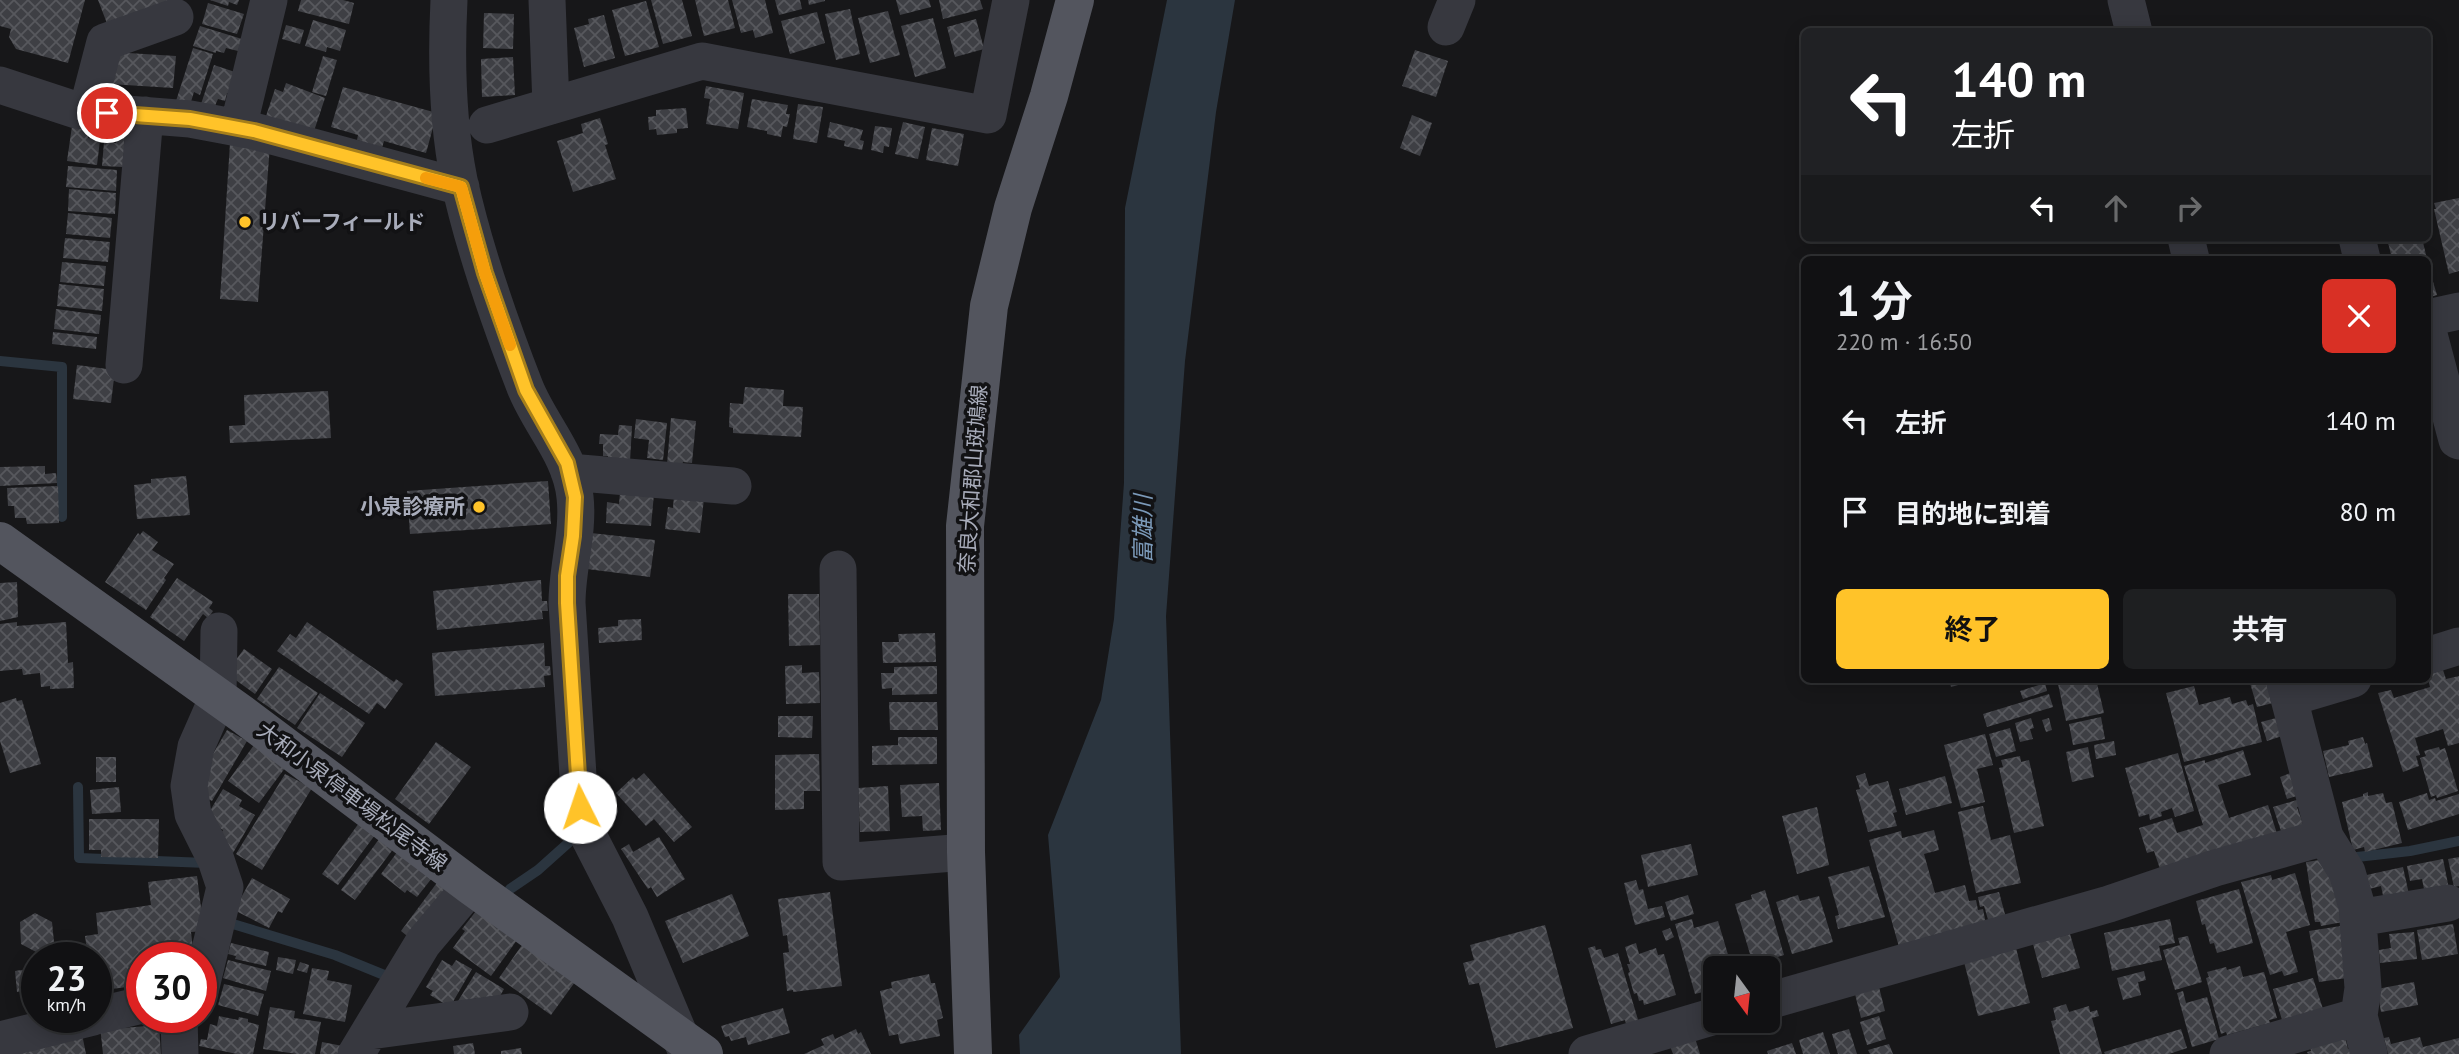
<!DOCTYPE html>
<html lang="ja">
<head>
<meta charset="utf-8">
<style>
	body { margin:0; font-family:"PT Sans","Noto Sans JP",sans-serif; background:#1e1f21; color:#f1f3f6; height:100vh; display:flex; flex-direction:column; font-size:26px; white-space:nowrap }
	* { box-sizing:border-box; margin:0 }
	p { font-size:23px; color:#9c9da0 }
	.icon { flex:none; width:38px; height:38px; fill:none; stroke:currentColor; stroke-width:2; stroke-linecap:round; stroke-linejoin:round }
	.map { position:relative; flex:1; overflow:hidden }
	.panel { position:absolute; left:1801px; top:256px; width:630px; height:427px; display:flex; flex-direction:column; background:#111113; border-radius:10px; box-shadow:0 4px 18px #0003,0 0 0 2px #303133 }
	.panel>* { flex:none }
	.banner { position:absolute; left:1801px; top:28px; width:630px; height:214px; border-radius:10px; box-shadow:0 4px 18px #0003,0 0 0 2px #303133; background:#202124; color:#fff; overflow:hidden }
	.needle { width:46px; rotate:165deg }
	.tools { position:absolute; left:1703px; top:956px; display:grid; gap:14px }
	.tools a { display:grid; place-items:center; width:77px; height:77px; border-radius:10px; background:#111113; box-shadow:0 4px 18px #0003,0 0 0 2px #303133; font-size:35px }
	.speed { position:absolute; left:21px; top:942px; display:flex; gap:14px; font-size:35px; font-weight:700; text-align:center }
	.speed>* { display:grid; place-content:center; width:91px; height:91px; border-radius:50%; background:#111113; box-shadow:0 4px 18px #0003,0 0 0 2px #303133; line-height:1 }
	.speed small { font-size:18px; font-weight:400 }
	.speed .limit { border:10px solid #d22; background:#fff; color:#111 }
	.pin { position:absolute; display:grid; place-items:center; width:60px; height:60px; color:#fff; margin:-30px; border:4px solid #fff; border-radius:50%; box-shadow:0 2px 7px #0007 }
	.me { position:absolute; width:77px; margin:-38px; rotate:356deg; stroke-linejoin:round; filter:drop-shadow(0 0 5px #0008) }
	.turn { display:flex; align-items:center; gap:24px; height:147px; padding:0 35px; font-size:32px }
	.turn .icon { width:91px; height:91px; stroke-width:2.5 }
	.turn b { display:block; font-size:49px; line-height:60px }
	.lanes { display:flex; align-items:center; height:66px; padding:0 35px; background:#0003; justify-content:center; gap:35px; direction:ltr }
	.lanes .off { opacity:.35 }
	.round { display:grid; place-items:center; flex:none; width:74px; height:74px; border-radius:10px; background:#1e1f21 }
	.summary { display:flex; align-items:center; justify-content:space-between; height:119px; padding:0 35px }
	h1 { font-size:42px; font-weight:700; line-height:52px }
	.primary-button { display:flex; gap:14px; margin-top:auto; padding:14px 35px }
	.primary-button a { flex:1; height:80px; border-radius:10px; background:#ffc329; color:#111; font-size:28px; font-weight:700; line-height:80px; text-align:center }
	.primary-button a+a { background:#1e1f21; color:#f1f3f6 }
	ul { padding:0; list-style:none }
	li { display:flex; align-items:center; gap:21px; height:91px; padding:0 35px }
	li div { flex:1 }
	li b { display:block; font-size:26px }
	li em { font-style:normal }
	.map>svg:first-child { display:block }
	.water { fill:#2b353f }
	.lines { fill:none; stroke-linecap:round; stroke-linejoin:round }
	.stream { stroke:#2b353f; stroke-width:10 }
	.building { fill:url(#building-cross-hatch) }
	.minor { stroke:#37383f; stroke-width:37 }
	.major { stroke:#53555e; stroke-width:38 }
	.route-casing { stroke:#a67f1b; stroke-width:18 }
	.route { stroke:#ffc329; stroke-width:12 }
	.slow { stroke:#f59e0b; stroke-width:12 }
	.poi-dot { fill:#ffc329; stroke:#121214; stroke-width:2.5 }
	.labels { text-anchor:middle; stroke-width:7; stroke-linejoin:round; paint-order:stroke }
	.poi-label { font-size:21px; font-weight:bold; fill:#a8acba; stroke:#121214; text-anchor:start }
	.street-label { font-size:21px; fill:#a8acba; stroke:#121214 }
	.water-label { font-size:23px; font-style:italic; fill:#7b99b8; stroke:#121214 }
</style>
</head>
<body>
<div class="map">
<svg width="2459" height="1054" viewBox="0 0 2459 1054">
	<defs>
		<pattern id="building-cross-hatch" width="8" height="8" patternUnits="userSpaceOnUse" patternTransform="scale(1.75)"><rect width="8" height="8" fill="#3e3f44"/><path d="M0 0l8 8M0 8l8-8" fill="none" stroke="#57585d"/></pattern>
	</defs>
	<rect width="100%" height="100%" fill="#171719"/>
	<path class="water" d="M1167 0H1235L1216 112 1185 361 1166 616 1181 1054H1020L1019 1035 1060 977 1048 835 1101 700 1114 619 1124 483 1125 208Z"/>
	<g class="lines">
		<path class="stream" d="M0 361 62 367V517
			M78 787 79 858 207 863
			M2357 857 2410 851 2459 841
			M510 889 538 870 576 836
			M223 921 335 955 394 979"/>
	</g>
	<path class="building" d="M0 0H85L68 63 16 49 9 37 11 29 0 26Z
		M98 0H177L108 26Z
		M210 0H239L237 5 229 2 228 6Z
		M301 0H343L354 3 349 24 298 11Z
		M651 0H682L692 36 663 44Z
		M695 0H728L735 28 704 36Z
		M732 0H765L773 33 755 38 753 30 741 33Z
		M775 0H800L802 9 779 15Z
		M808 0H825V1L809 5Z
		M896 0H929L931 7 900 15Z
		M939 0H980L983 9 943 19Z
		M646 1 659 47 625 56 612 10Z
		M208 3 244 14 237 34 202 24Z
		M850 9 860 54 836 60 825 14Z
		M888 11 900 55 870 63 858 18Z
		M817 12 825 43 790 54 781 21Z
		M484 13 514 14 513 49 483 48Z
		M604 15 615 58 584 67 574 28 589 24 588 19Z
		M933 18 946 68 915 77 901 26Z
		M976 19 984 49 955 57 947 27Z
		M313 20 346 30 340 51 327 47 326 52 305 46Z
		M286 25 304 30 300 44 282 39Z
		M200 26 242 39 238 51 226 48 224 53 216 51V53L193 46Z
		M193 48 213 54 200 95 194 92 190 105 176 101Z
		M1415 50 1448 61 1436 97 1402 86Z
		M112 52 176 56 173 88 110 84Z
		M323 56 337 60 326 96 312 92Z
		M513 57 515 95 482 97 481 59Z
		M214 65 241 74 234 95 227 93 225 101 218 99 214 108 201 104Z
		M286 83 325 98 314 131 266 116 275 89 283 92Z
		M706 86 744 93 738 129 706 124 710 99 704 98Z
		M343 87 437 113 426 153 384 141 382 148 357 140 358 135 331 127Z
		M752 99 788 105 786 114H790L787 127 783 126 781 137 767 134V131L747 127Z
		M798 104 823 107 817 143 793 139Z
		M686 108 688 128 677 129V133L657 135 656 129 649 130 648 117 656 116V110Z
		M1412 115 1432 123 1420 156 1400 148Z
		M600 118 608 144 605 145 616 179 573 192 557 141 583 133 581 124Z
		M830 122 863 130 860 140 864 141 862 150 844 146 845 141 827 137Z
		M903 122 925 127 918 159 895 154Z
		M72 126 89 129 88 138 100 140 97 165 67 161Z
		M875 126 892 128 889 147 884 146 883 153 871 150Z
		M932 128 964 134 958 166 926 160Z
		M117 133H125L123 167 102 166 104 142 116 143Z
		M230 143 270 145 258 302 220 299Z
		M68 166 117 170 116 191 66 187Z
		M69 189 116 193 115 214 68 211Z
		M2459 198V271L2449 274 2434 209H2436L2434 203Z
		M68 213 112 218 110 238 66 234Z
		M65 238 110 242 108 262 63 258Z
		M2387 238H2422L2427 259H2392Z
		M62 262 106 266 104 286 60 282Z
		M2427 262 2437 295 2427 298Z
		M59 284 104 289 102 311 57 306Z
		M56 309 101 315 99 334 54 329Z
		M53 332 97 337 96 349 52 344Z
		M77 365 115 370 111 403 73 399Z
		M745 387 784 390 783 406 803 407 801 437 733 433V428L729 427 730 403 743 404Z
		M328 391 331 438 230 443 229 426 245 425 244 395Z
		M671 418 696 421 692 463 683 462 682 465 667 464Z
		M636 419 667 423 663 460 647 458 649 440 634 438Z
		M619 425 632 426 630 462 608 461V456H603V444H599L600 434 618 435Z
		M45 466V474L56 473 57 483 0 486V467Z
		M186 476 190 515 137 519 134 485 151 483V479Z
		M548 481 551 524 410 534 407 491Z
		M58 486 59 523 27 524 26 518H15L14 506H8L7 488Z
		M620 492 654 494 651 526 606 523 607 502 619 504Z
		M674 495 704 499 700 533 665 529 668 507 673 508Z
		M143 531 158 542 152 550 174 564 164 578 166 580 146 610 105 582 138 533 140 535Z
		M591 533 655 540 650 577 587 569Z
		M177 578 213 602 209 608 213 611 208 618 203 614 184 641 150 617Z
		M541 580 542 601H547L548 611H542L543 619 437 630 433 591Z
		M17 582 18 617 0 621V583Z
		M788 594H819L820 645 789 646Z
		M641 619 642 640 599 643 598 628 618 626V620Z
		M17 622V626L66 622 68 663 73 662 74 688 50 689V686L41 687 40 673 23 675 22 669 0 671V624Z
		M307 622 394 682 396 679 403 684 385 709 377 703 369 714 277 651 290 634 296 638Z
		M935 633 936 662 883 663 882 642H899L898 634Z
		M544 643 545 666H550L551 675 544 676 545 687 435 696 432 653Z
		M244 649 272 669 255 694 226 673Z
		M802 665V673L819 672 820 703 786 704 785 666Z
		M937 666V694L892 695V688L882 689 881 673H894V667Z
		M279 667 318 693 295 725 257 699Z
		M2443 670 2446 679 2459 676V743L2448 746 2443 729 2415 738 2420 755 2416 756 2419 766 2403 772 2378 693 2391 690 2394 698 2430 687 2427 675Z
		M1949 679H1976V680L1951 687Z
		M2080 679H2096L2104 713 2066 721 2058 684Z
		M2241 679H2265L2273 703 2257 707 2250 683 2243 685Z
		M2045 683 2047 691 2023 699 2020 691Z
		M2194 686 2199 705 2230 697 2232 704 2246 700 2248 706 2253 704 2262 742 2184 762 2166 693Z
		M320 693 365 723 342 757 297 728Z
		M2049 694 2053 707 1987 727 1983 714Z
		M16 698 17 701 22 700 41 764 10 773 0 741V703Z
		M889 702H937L938 730H890Z
		M778 716H813L812 738 778 737Z
		M2101 717 2105 739 2073 745 2069 724Z
		M2280 717 2285 735 2267 741 2261 722Z
		M2031 718 2034 728 2030 729 2033 739 2020 742 2015 723Z
		M2049 718 2052 730 2046 732 2042 720Z
		M2010 728 2016 751 1996 757 1989 734Z
		M227 730 247 741 212 801 204 797V769Z
		M1985 734 1993 765 1977 769 1985 802 1961 808 1944 745Z
		M898 737H937V764L872 765V746L898 745Z
		M2363 737 2365 744 2367 743 2373 767 2329 777 2323 751 2349 745 2348 741Z
		M2114 741 2116 755 2096 759 2094 745Z
		M436 742 471 767 429 824 395 799Z
		M254 745 285 768 259 803 228 781Z
		M2088 747 2094 777 2072 782 2066 752Z
		M2439 747 2440 750 2445 748 2458 791 2437 798 2436 795 2431 797 2420 758 2426 756 2424 751Z
		M2243 750 2251 775 2218 785 2229 818 2268 805 2278 837 2162 875 2154 851 2147 853 2139 828 2172 818 2177 833 2203 825 2184 766 2205 760V763Z
		M2178 753 2194 811 2175 817 2172 808 2161 812 2162 816 2150 820 2149 814 2139 817 2125 768Z
		M819 754 820 791H804V809L775 810V755Z
		M2020 756 2021 762 2029 760 2044 826 2014 833 1999 768 2003 767 2001 760Z
		M96 757H116V782H96Z
		M2293 772 2300 795 2287 799 2280 777Z
		M644 773 692 827 674 842 654 819 646 826 616 793 633 777 636 780Z
		M1865 773 1869 786 1888 781 1897 812 1893 813 1897 826 1868 832 1856 790 1860 789 1856 776Z
		M285 774 312 788 262 870 236 854Z
		M1945 776 1952 803 1906 815 1899 789Z
		M939 783 941 830 923 831 922 816 902 817 900 785Z
		M888 786 890 831 860 832 858 788Z
		M119 787 121 812 92 814 90 790Z
		M223 789 242 800 239 806 255 815 233 853 215 844 223 830 205 819Z
		M2368 792V796L2383 793 2386 803 2392 802 2402 843 2365 852 2364 847 2353 850 2342 802 2363 796V794Z
		M2427 793 2429 800 2435 798 2436 801 2459 794V814L2408 830 2399 802Z
		M2300 799 2302 806 2297 807 2304 827 2282 834 2273 807Z
		M1983 806 1991 840 2010 835 2021 883 1976 893 1958 812Z
		M1817 807 1829 865 1797 874 1782 816Z
		M89 819H159L158 858 101 857V850H89Z
		M359 823 375 835 338 885 322 874Z
		M1934 830 1939 850 1924 854 1935 893 1965 885 1969 901 1976 900 1978 910 1983 909 1986 924 1899 947 1869 840 1901 831 1902 838Z
		M659 837 685 879 657 897 651 887 648 889 621 849 629 844 633 852Z
		M380 838 394 848 355 900 341 890Z
		M1691 844 1698 875 1648 887 1641 855Z
		M398 851 432 878 417 897 407 890 405 893 381 874Z
		M2459 857V886L2454 887 2448 859Z
		M2443 859 2450 894 2426 899 2422 879 2410 881 2407 866Z
		M2320 860 2333 861 2343 922 2321 926 2320 922H2315L2306 862Z
		M1869 866 1885 917 1838 929 1835 916 1839 915 1828 877Z
		M2403 867 2410 899 2385 905 2381 886 2365 890 2362 876Z
		M2295 873 2310 925 2286 932 2298 972 2284 976 2282 971 2270 975 2241 882 2271 875 2272 880Z
		M197 876 204 931 191 932 194 957H142V985L104 990 101 969 96 970V957H88L85 936 98 934 96 913 151 905 148 882Z
		M252 878 290 899 282 913 278 911 269 928 234 910Z
		M439 880 455 891 416 943 401 931Z
		M1636 880 1639 890 1643 889 1648 909 1662 906 1665 917 1635 925 1624 883Z
		M2239 889 2253 943 2217 953 2214 943 2210 944 2205 924 2202 925 2196 901Z
		M1765 890 1784 955 1753 964 1735 904 1752 899 1751 895Z
		M830 892 842 986 793 992V990L787 991 783 953 789 952 787 935 783 936 778 899Z
		M1999 892 2006 918 1989 923 1984 906 1980 907 1978 897Z
		M732 894 749 936 683 963 665 921Z
		M1688 895 1694 914 1671 921 1665 902Z
		M1798 895 1800 901 1819 896 1833 942 1792 954 1776 902Z
		M476 911 517 940 491 976 453 948 465 931 462 929Z
		M35 913 52 922 54 942 38 953 21 944 20 922Z
		M1692 919 1694 928 1718 921 1732 968H1715V999L1706 1002 1703 992 1695 994 1675 924Z
		M2170 919 2175 943 2159 946 2162 960 2112 971 2104 933Z
		M2453 924 2458 954 2422 960 2417 930Z
		M1545 925 1573 1028 1496 1048 1479 983 1469 985 1463 963 1474 960 1470 945Z
		M2347 925 2354 977 2319 982 2309 931Z
		M1670 928 1674 937 1666 941 1662 931Z
		M2414 932 2417 959 2380 963 2379 950 2391 948 2389 934Z
		M2070 934 2080 968 2042 978 2033 944Z
		M2188 936 2202 982 2175 990 2163 950 2180 945 2178 938Z
		M231 943 269 952 266 966 235 959 236 956 228 954Z
		M1636 943 1639 954 1656 948 1658 955 1664 954 1676 995 1644 1005 1643 1000 1639 1001 1637 993 1634 994 1628 973 1630 972 1627 964H1630L1625 947Z
		M522 945 575 982 551 1015 499 978Z
		M1595 946 1596 950 1601 949 1604 958 1618 953 1639 1023 1627 1027 1625 1020 1611 1024 1588 948Z
		M2016 948 2030 1003 1978 1016 1964 962Z
		M278 957 296 960 293 974 276 970Z
		M228 960 271 971 266 991 223 978Z
		M442 960 452 966 456 960 472 969 450 1007 430 995 433 991 426 987Z
		M300 962 309 965 307 973 297 970Z
		M2240 966 2243 977 2264 972 2277 1018 2269 1020 2270 1023 2227 1035 2226 1032 2221 1034 2206 978 2209 977 2207 972 2226 967 2227 970Z
		M312 968 329 971 327 980 352 985 345 1022 303 1014Z
		M21 970H26L28 991 17 992 15 971Z
		M2144 971 2146 980 2138 982 2141 995 2123 1000 2117 978Z
		M476 972 504 989 496 1003 486 1005 475 998 469 1007 458 1001Z
		M929 974 931 983H935L943 1018 937 1020 940 1036 900 1044 898 1034 889 1036 880 991 892 988 891 982Z
		M2313 978 2323 1009 2282 1020 2273 989Z
		M2414 982 2418 1005 2381 1012 2377 989Z
		M224 984 264 994 258 1016 218 1005Z
		M1879 987 1885 1011 1861 1018 1855 994Z
		M2183 991 2186 1003 2207 997 2219 1039 2192 1047 2177 993Z
		M2066 1004 2069 1012 2089 1006 2090 1012 2097 1010 2099 1016 2092 1018 2102 1054H2060L2051 1021 2056 1020 2053 1008Z
		M270 1007 295 1011 294 1018 321 1022 315 1054H297L263 1049Z
		M783 1008 790 1033 748 1045 746 1037 731 1041 729 1036 725 1037 721 1026Z
		M219 1016 238 1020 239 1017 248 1019V1022L259 1025 253 1054H237L199 1046 201 1039 207 1040 210 1024 217 1026Z
		M1879 1016 1886 1039 1867 1045 1860 1022Z
		M159 1025 161 1054H103L100 1026 111 1029Z
		M856 1029 858 1034 861 1032 871 1054H804L824 1045 821 1039 833 1034 835 1039Z
		M1849 1029 1857 1054H1838L1832 1034Z
		M2181 1029 2187 1048 2169 1054H2105L2104 1052Z
		M1823 1032 1830 1054H1803L1799 1040Z
		M82 1034 86 1054H21L19 1045Z
		M2345 1037 2348 1049 2353 1048 2354 1054H2308L2307 1052 2311 1051 2310 1047Z
		M2389 1037 2391 1044 2420 1037 2423 1047 2459 1038V1054H2388L2384 1038Z
		M1695 1038 1700 1054H1673L1670 1046Z
		M322 1042 348 1047 346 1054H320Z
		M473 1043 475 1054H454L453 1046Z
		M1792 1043 1796 1054H1768L1767 1051Z
		M1889 1044 1893 1054H1870L1868 1050Z
		M521 1048 522 1054H501V1051Z"/>
	<g class="lines">
		<path class="minor" d="M449 0C446 60 447 121 459 180 474 250 499 320 525 387 540 425 571 455 575 497 579 532 567 568 567 603L580 807 589 837 630 917 685 1048
			M547 0 551 106
			M2126 0 2134 32
			M1446 27 1457 0
			M0 85 76 110 190 119 254 131 461 187
			M87 111 105 42 175 17
			M487 125 702 61 988 115 1011 0
			M238 128 269 0
			M2186 238 2191 259
			M2357 238 2362 259
			M2427 318 2459 311
			M2427 327 2457 440 2459 441
			M124 365 145 115
			M569 472 733 486
			M838 569 841 862 966 852
			M2427 656 2459 646
			M2284 679 2325 837 2347 872 2357 907 2363 988 2359 1016 2369 1054
			M2289 698 2353 679
			M2358 918 2448 903
			M201 987 225 887 216 860 193 814 189 786 196 747 218 697 219 631
			M1768 1001 2109 904 2215 868 2325 837
			M96 1016 142 1005
			M179 1017 180 1054
			M370 1031 510 1012
			M0 1040 93 1017
			M356 1054 423 943 471 886
			M1587 1054 1715 1016
			M2228 1054 2359 1016"/>
		<path class="major" d="M0 541 242 714 471 886 704 1054
			M973 1054 966 852 965 526 989 306 1013 208 1049 96 1075 0"/>
	</g>
	<g class="lines">
		<g class="route-casing">
			<path id="route" d="M107 113 190 119 254 131 461 187 485 273 526 390 567 463 575 497 573 536 567 576V603L580 807"/>
		</g>
		<use href="#route" class="route"/>
		<path class="slow" d="M426 178 461 187 485 273 510 345"/>
	</g>
	<g class="poi-dot">
		<circle cx="245" cy="222" r="7"/>
		<circle cx="479" cy="507" r="7"/>
	</g>
	<g class="labels">
		<g class="poi-label">
			<text x="259" y="229">リバーフィールド</text>
			<text x="465" y="514" text-anchor="end">小泉診療所</text>
		</g>
		<g class="street-label">
			<text transform="translate(973 479) rotate(-86)" y="7">奈良大和郡山斑鳩線</text>
			<text transform="translate(352 797) rotate(37)" y="7">大和小泉停車場松尾寺線</text>
		</g>
		<g class="water-label">
			<text transform="translate(1143 529) rotate(-90)" y="8">富雄川</text>
		</g>
	</g>
</svg>
<div class="tools">
<a><svg class="needle" viewBox="-14 -14 28 28"><path d="M0-13l5 13h-10z" fill="#e53935"/><path d="M0 13l5-13h-10z" fill="#9c9da0"/></svg></a>
</div>
<div class="speed"><div>23<small>km/h</small></div><div class="limit">30</div></div>
<div class="pin" style="left:107px;top:113px;background:#d93025"><svg class="icon" aria-label="arrive" viewBox="0 0 24 24"><path d="M6 21V4h12l-3 4 3 4H6"/></svg></div>
<svg class="me" style="left:580px;top:807px" viewBox="-20 -20 40 40"><circle r="19" fill="#fff"/><path d="M0-13L10 11 0 6-10 11z" fill="#ffc329"/></svg>
<div class="banner">
<div class="turn"><svg class="icon" aria-label="left" viewBox="0 0 24 24"><path d="M17 20v-9H6M10 6l-5 5 5 5"/></svg><div><b>140 m</b>左折</div></div>
<div class="lanes"><svg class="icon" aria-label="left" viewBox="0 0 24 24"><path d="M17 20v-9H6M10 6l-5 5 5 5"/></svg><svg class="icon off" aria-label="ahead" viewBox="0 0 24 24"><path d="M12 20V5M6 11l6-6 6 6"/></svg><svg class="icon off" aria-label="right" viewBox="0 0 24 24"><path d="M7 20v-9h11M14 6l5 5-5 5"/></svg></div>
</div>
<section class="panel">
<div class="summary"><div><h1>1 分</h1><p>220 m · 16:50</p></div><a class="round" style="background:#d93025;color:#fff"><svg class="icon" aria-label="close" viewBox="0 0 24 24"><path d="M6 6l12 12M18 6L6 18"/></svg></a></div>
<ul>
<li><svg class="icon" aria-label="left" viewBox="0 0 24 24"><path d="M17 20v-9H6M10 6l-5 5 5 5"/></svg><div><b>左折</b></div><em>140 m</em></li>
<li><svg class="icon" aria-label="arrive" viewBox="0 0 24 24"><path d="M6 21V4h12l-3 4 3 4H6"/></svg><div><b>目的地に到着</b></div><em>80 m</em></li>
</ul>
<div class="primary-button"><a>終了</a><a>共有</a></div>
</section>
</div>
</body>
</html>
